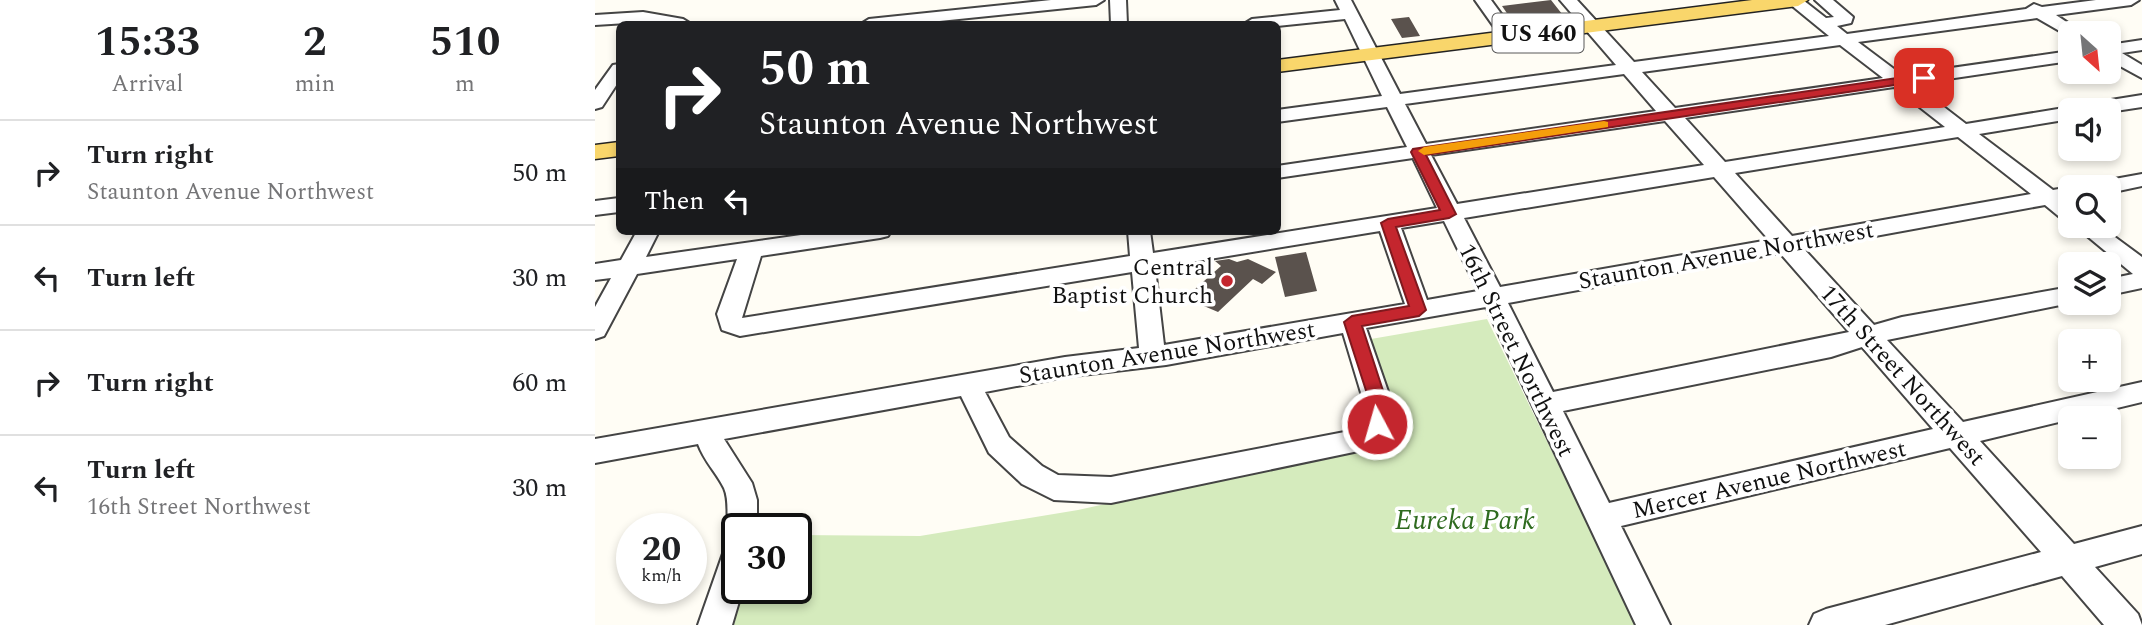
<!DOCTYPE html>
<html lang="en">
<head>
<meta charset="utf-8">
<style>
	body { margin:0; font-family:Spectral,serif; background:#f6f6f6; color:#202124; height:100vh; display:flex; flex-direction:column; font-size:26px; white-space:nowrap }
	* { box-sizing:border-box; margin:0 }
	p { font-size:23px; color:#757577 }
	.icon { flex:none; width:38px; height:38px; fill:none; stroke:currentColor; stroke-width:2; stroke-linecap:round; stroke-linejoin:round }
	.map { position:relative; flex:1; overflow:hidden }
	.drawer { display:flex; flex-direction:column; background:#fff; width:595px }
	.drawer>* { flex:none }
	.guide { position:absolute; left:21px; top:21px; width:665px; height:214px; border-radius:10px; box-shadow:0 4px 10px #0003; background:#202124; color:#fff; overflow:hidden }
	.needle { width:46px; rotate:153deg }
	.controls { position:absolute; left:1463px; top:21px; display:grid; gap:14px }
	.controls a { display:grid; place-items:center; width:63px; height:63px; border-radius:10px; background:#fff; box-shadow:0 4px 10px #0003; font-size:35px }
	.speed { position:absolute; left:21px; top:513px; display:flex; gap:14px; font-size:35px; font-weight:700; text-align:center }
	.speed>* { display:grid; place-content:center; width:91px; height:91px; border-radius:50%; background:#fff; box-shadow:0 4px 10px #0003; line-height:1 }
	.speed small { font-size:18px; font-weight:400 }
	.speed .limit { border:4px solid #111; border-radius:10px; background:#fff; color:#111 }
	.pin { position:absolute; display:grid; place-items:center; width:60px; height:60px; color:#fff; margin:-30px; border-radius:14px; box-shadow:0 4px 10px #0006 }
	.me { position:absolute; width:77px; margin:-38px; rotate:354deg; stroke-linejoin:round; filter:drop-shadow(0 0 5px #0008) }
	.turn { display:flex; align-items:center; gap:24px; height:147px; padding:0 28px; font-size:32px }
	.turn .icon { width:91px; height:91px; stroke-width:2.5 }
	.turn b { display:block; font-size:49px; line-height:60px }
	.then { display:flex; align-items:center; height:66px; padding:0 28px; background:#0003; gap:14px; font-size:26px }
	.eta { display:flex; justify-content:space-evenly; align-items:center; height:119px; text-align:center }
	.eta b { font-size:42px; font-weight:700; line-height:49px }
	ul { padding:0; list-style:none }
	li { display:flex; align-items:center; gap:21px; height:105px; padding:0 28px; border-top:2px solid #e0e0e0 }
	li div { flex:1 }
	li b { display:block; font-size:26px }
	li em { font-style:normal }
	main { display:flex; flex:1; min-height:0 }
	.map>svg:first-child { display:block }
	.green { fill:#d5ebbd }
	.building { fill:#5a524d }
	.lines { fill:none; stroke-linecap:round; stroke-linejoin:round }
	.minor-casing { stroke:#444; stroke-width:4 }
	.major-casing { stroke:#222; stroke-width:3 }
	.minor { fill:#fff; fill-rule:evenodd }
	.major { fill:#f9d66b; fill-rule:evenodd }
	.route { fill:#c4262e; stroke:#7f191e; stroke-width:2 }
	.slow { fill:#f59e0b }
	.poi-dot { fill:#c4262e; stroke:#fff; stroke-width:2.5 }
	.labels { text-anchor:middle; stroke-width:7; stroke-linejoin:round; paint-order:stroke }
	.shield { fill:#fff; stroke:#585858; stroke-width:2 }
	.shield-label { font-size:23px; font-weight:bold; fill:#111 }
	.street-label { font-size:24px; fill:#111; stroke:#fff }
	.poi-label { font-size:24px; fill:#111; stroke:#fff; text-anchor:end }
	.near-park-label { font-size:28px; font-style:italic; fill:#2f6b1f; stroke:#fff }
</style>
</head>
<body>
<main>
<section class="drawer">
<div class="eta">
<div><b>15:33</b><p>Arrival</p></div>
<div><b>2</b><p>min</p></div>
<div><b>510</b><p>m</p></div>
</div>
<ul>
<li><svg class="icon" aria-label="right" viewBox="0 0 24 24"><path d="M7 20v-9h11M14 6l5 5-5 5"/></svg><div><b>Turn right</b><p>Staunton Avenue Northwest</p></div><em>50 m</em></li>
<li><svg class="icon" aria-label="left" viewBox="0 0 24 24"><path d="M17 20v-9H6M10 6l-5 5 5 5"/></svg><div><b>Turn left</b></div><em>30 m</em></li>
<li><svg class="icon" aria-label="right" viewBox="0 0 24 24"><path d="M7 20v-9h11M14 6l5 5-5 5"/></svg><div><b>Turn right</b></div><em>60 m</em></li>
<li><svg class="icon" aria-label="left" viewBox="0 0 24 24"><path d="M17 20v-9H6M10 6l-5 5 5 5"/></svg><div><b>Turn left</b><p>16th Street Northwest</p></div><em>30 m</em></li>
</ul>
</section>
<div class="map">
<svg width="1547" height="625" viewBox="0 0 1547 625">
	<rect width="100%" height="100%" fill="#fffdf5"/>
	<path class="green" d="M892 319 1042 625H139L149 588H201V535L325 536 483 510 774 446 803 435 776 339Z"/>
	<path class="building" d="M956 0 971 19 928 24 918 22 907 6Z
		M814 17 825 36 807 38 796 19Z
		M711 252 722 291 690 297 680 257Z
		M634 259 642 262 653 259 681 272 667 284 658 279 623 312 590 298 626 266 620 261Z"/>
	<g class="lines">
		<g class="minor-casing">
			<path id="minor" d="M456 0H509L501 5 315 24H266L274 19Z
				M515 0H531L532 24H516Z
				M740 0H756L805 94 1021 65 965 0H982L1039 62 1234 36 1190 0H1208L1231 18 1239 17 1220 0H1238L1258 17 1256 23 1242 26 1252 34 1431 9 1439 4 1447 7 1501 0H1544L1536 5 1461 15 1488 33H1475V37L1442 18 1263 42 1307 75 1475 51V61L1319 84 1371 124 1475 107 1482 109 1491 104 1547 95V107L1514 112 1475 110V119L1384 134 1458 190 1475 187V201H1472L1475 203V221L1467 219 1450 205 1209 249 1279 325 1307 317 1475 287V303H1477H1475L1292 340 1368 422 1547 382V402L1385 441 1479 544 1547 526V554L1500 567 1543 614 1547 625H1509L1467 576 1290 625H1214L1219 614 1231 609 1446 552 1355 448 1026 526 1075 625H1041L891 307 771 328 798 406 796 424 778 448 516 503 459 500 427 484 394 453 366 396 129 439 157 483 162 500V528H142V540L136 538C129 522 136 504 129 488 121 472 109 461 103 444L0 463V439L470 357 544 348 537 272 145 336 127 330 122 314 142 259 42 274 9 336 0 339V307L16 278 0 280V264L26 260 42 231H64L51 257 234 231H296L293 236 285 238 166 256 147 318 535 256 533 231H555L558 253 842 208 818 158 682 178V166L812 147 792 107 682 122V110L787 96 750 19 682 26 649 24 657 19 745 10ZM1245 45 1288 78 1080 108 1047 72ZM1029 74 1061 111 831 144 810 104ZM1299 87 1350 127 1130 162 1090 118ZM1070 121 1109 165 862 204 836 155ZM1363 137 1436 194 1197 236 1140 173ZM1119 177 1174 240 905 287 869 218ZM849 221 883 291 832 300 806 228ZM785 231 810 304 569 345 560 268ZM1185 253 1254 332 958 392 913 303ZM748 333 770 406 769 420 760 430 516 477 463 475 447 466 414 437 390 392 470 377 571 365ZM1267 347 1338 429 1014 503 968 411 1236 357Z
				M880 0H896L923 37 921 41H909Z
				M48 12 88 19 96 24 48 22 0 25V15Z
				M1547 40V50L1527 53 1547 65V78L1514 60V45Z
				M24 64V81L7 107 0 109V90L18 65Z
				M1547 174V186L1514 193V187H1500L1503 182Z
				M24 198V212L0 215V201Z
				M1480 226H1505L1547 257V288L1514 295V279L1538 274Z
				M142 541V588H148L137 625H103L131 545Z"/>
		</g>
		<g class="major-casing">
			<path id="major" d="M1157 0H1213L1203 6 682 72V60Z
				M24 142V156L0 159V145Z"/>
		</g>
		<use href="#minor" class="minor"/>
		<use href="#major" class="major"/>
	</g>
	<path class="route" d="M1329 74 1335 78 1333 80 831 155 861 214 854 218 801 227 831 310 824 316 767 326 793 406 789 429 782 431 776 429 773 424 776 406 749 322 757 316 814 306 786 223 793 219 845 210 816 152 818 149Z"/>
	<path class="slow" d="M1009 121 1013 122V127L829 155 823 151 829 147Z"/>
	<circle class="poi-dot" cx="632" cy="281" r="7"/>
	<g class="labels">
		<rect class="shield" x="897.5" y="13.5" width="91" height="39" rx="5"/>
		<g class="shield-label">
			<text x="943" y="41">US 460</text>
		</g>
		<g class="street-label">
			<text transform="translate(1131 255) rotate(-10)" y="8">Staunton Avenue Northwest</text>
			<text transform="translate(922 350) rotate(64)" y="8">16th Street Northwest</text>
			<text transform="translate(572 352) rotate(-9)" y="8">Staunton Avenue Northwest</text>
			<text transform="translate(1308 375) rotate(48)" y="8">17th Street Northwest</text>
			<text transform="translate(1174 479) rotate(-13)" y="8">Mercer Avenue Northwest</text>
		</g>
		<g class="poi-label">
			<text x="618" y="275">Central<tspan x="618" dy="28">Baptist Church</tspan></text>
		</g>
		<g class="near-park-label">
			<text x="870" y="529">Eureka Park</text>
		</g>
	</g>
</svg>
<div class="controls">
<a><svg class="needle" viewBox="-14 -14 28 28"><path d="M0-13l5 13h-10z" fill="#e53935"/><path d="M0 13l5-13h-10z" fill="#757577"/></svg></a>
<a><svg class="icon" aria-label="sound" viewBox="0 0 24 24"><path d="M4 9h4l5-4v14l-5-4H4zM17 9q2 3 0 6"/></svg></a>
<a><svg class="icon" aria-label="search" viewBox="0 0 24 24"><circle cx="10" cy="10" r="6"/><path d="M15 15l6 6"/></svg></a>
<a><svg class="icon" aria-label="layers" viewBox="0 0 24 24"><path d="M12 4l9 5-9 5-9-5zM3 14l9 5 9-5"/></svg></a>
<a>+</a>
<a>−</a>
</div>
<div class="speed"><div>20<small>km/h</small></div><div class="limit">30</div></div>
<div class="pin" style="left:1329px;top:78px;background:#d93025"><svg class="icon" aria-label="arrive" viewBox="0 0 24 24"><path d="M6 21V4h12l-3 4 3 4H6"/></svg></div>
<svg class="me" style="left:782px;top:424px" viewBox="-20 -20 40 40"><circle r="17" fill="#c4262e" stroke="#fff" stroke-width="3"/><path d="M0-11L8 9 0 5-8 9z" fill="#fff"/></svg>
<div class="guide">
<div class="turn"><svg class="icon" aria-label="right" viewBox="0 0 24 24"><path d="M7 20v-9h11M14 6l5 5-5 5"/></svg><div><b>50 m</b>Staunton Avenue Northwest</div></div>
<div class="then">Then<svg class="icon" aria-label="left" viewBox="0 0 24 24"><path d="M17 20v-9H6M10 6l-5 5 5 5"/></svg></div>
</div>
</div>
</main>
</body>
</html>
